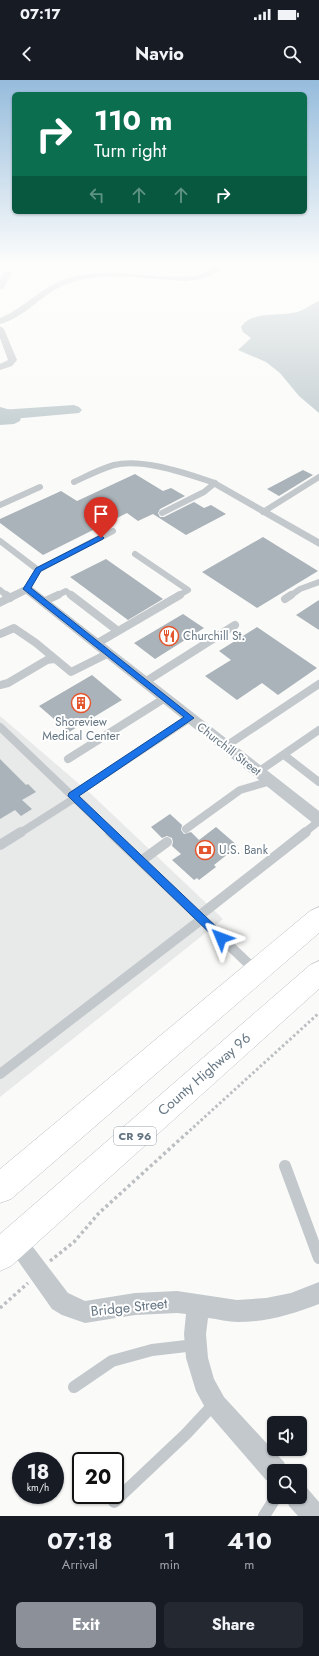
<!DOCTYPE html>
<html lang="en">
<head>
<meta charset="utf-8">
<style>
	body { margin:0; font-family:Jost,sans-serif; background:#242831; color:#f1f3f6; height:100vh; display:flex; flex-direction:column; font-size:15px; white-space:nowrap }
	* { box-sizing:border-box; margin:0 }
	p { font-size:13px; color:#9ea1a6 }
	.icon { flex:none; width:22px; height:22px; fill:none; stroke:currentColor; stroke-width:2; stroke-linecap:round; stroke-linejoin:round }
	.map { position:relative; height:1436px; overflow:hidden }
	.drawer { display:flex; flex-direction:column; background:#171b24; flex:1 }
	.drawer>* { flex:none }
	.guide { position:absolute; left:12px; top:12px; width:295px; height:122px; border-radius:6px; box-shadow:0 1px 3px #0004; background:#0b6e4f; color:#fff; overflow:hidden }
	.controls { position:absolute; left:267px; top:1336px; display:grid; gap:8px }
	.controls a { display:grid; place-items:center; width:40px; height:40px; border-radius:6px; background:#171b24; box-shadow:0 1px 3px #0004; font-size:20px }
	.speed { position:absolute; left:12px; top:1372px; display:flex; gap:8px; font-size:20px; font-weight:700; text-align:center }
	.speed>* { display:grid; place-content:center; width:52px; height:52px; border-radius:50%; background:#171b24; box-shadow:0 1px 3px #0004; line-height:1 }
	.speed small { font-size:10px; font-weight:400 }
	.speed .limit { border:2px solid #111; border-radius:6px; background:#fff; color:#111 }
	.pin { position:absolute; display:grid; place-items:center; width:34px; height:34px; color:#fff; margin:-41px -17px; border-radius:50% 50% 50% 0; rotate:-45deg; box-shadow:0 0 4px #0007 }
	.pin .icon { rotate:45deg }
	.me { position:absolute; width:44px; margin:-22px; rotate:314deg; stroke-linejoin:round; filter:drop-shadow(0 0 3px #0008) }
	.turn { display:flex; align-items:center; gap:14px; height:84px; padding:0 16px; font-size:18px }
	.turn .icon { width:52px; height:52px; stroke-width:2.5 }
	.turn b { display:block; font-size:28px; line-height:34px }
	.lanes { display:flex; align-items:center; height:38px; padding:0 16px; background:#0003; justify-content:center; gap:20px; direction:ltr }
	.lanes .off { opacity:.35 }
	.eta { display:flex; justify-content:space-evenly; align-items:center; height:68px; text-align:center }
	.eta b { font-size:24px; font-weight:700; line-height:28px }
	.primary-button { display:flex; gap:8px; margin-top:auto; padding:8px 16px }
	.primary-button a { flex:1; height:46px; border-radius:6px; background:#8c9099; color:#fff; font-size:16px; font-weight:700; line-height:46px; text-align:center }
	.primary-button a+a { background:#242831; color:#f1f3f6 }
	.status { display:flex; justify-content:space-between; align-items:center; height:28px; padding:0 20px; background:#171b24; direction:ltr }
	.status svg { height:11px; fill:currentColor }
	header { display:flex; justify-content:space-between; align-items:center; height:52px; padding:0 16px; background:#171b24; font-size:18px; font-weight:700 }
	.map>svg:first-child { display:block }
	.built { fill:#e8e9e9 }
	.water { fill:#bbc7cb }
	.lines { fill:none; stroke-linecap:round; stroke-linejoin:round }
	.river { fill:#bbc7cb; fill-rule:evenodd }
	.building { fill:#aab3b9 }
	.primary-casing { stroke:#b5babe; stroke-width:1 }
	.path-far1 { stroke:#bbbfc2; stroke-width:3; stroke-dasharray:2.5 2.5; stroke-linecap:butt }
	.path { stroke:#bbbfc2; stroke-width:3.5; stroke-dasharray:3 3; stroke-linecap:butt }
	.service-far3 { stroke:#c3c8cc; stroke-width:6 }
	.service-far2 { stroke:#c3c8cc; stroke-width:8 }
	.service-far1 { stroke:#c3c8cc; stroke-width:10 }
	.service { stroke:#c3c8cc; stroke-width:12 }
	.minor { fill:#c3c8cc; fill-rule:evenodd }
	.primary { fill:#fff; fill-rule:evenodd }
	.route { fill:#1a73e8; stroke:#114b97 }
	.labels { text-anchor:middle; stroke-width:4; stroke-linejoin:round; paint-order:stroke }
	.shield { fill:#fff; stroke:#939fa8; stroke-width:1 }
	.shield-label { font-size:11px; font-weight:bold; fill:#657683 }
	.poi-label { font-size:12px; fill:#657683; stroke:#fff; text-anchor:start }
	.street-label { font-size:12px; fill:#657683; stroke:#fff }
	.near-street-label { font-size:14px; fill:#657683; stroke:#fff }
</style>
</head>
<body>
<div class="status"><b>07:17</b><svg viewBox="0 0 49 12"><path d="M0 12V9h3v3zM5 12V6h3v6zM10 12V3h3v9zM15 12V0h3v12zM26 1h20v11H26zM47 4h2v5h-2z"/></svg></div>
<header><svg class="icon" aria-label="back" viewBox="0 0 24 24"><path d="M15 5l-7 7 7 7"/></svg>Navio<svg class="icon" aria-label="search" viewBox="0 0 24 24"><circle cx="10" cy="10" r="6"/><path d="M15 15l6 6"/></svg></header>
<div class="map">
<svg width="319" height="1436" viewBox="0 0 319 1436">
	<rect width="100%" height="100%" fill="#fafaf8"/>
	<path class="built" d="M0 636 92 715 223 839 0 1017Z"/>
	<path class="water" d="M319 221V333L299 316 280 293 266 282 238 270 251 258 243 252 241 247C252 230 279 237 297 232 305 230 311 224 319 221Z
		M0 327 18 332 21 337 20 341 14 344 0 345Z"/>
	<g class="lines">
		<path class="river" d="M74 325 79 327 82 330 79 333 0 340V330Z"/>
	</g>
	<path class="building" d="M303 390 313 395 279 416 267 409Z
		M135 394 163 411 171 408 185 416 160 429 158 433 160 437H164L194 422 204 428 211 425 226 434 186 455 153 434 138 441 127 433 43 475 0 443V439L61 411 77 421Z
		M263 457 318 491 257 528 202 492Z
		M106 479 163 519 128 540 70 497Z
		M319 520V550L296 535Z
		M183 534 204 548 155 579 134 563Z
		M257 547 317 588 278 615 262 603 237 620 205 596 231 580 219 571Z
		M92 595 122 620 69 652 39 626Z
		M0 679 26 705 28 704 36 712 22 720 32 729 21 736 15 730 0 739Z
		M170 734 182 745 181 750 184 754 191 752 199 760 216 747 238 766 214 785 216 787 199 800 197 798 194 800 172 780 181 774 172 766 173 762 172 758 167 756 162 758 151 747Z"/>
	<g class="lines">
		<g class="primary-casing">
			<path id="primary" d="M319 827V853L11 1119 0 1123V1089L310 831Z
				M319 881V909L11 1186 0 1191V1154L310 885Z"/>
		</g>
		<path class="path-far1" d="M186 1054 319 933"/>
		<path class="path" d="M50 1181 74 1162 99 1133 187 1053
			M0 1228 28 1203"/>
		<path class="service-far3" d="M74 402C87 396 100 389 114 385 144 378 187 394 215 403
			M0 425 40 407
			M263 432 319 397
			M162 433 204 412 215 403
			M0 461 38 490 27 509
			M135 474 188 510 178 516
			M38 490 113 451
			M0 510 7 516
			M56 516 66 511 72 516
			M290 516 300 509 319 502"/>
		<path class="service-far2" d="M6 515 10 518
			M71 515 118 551
			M285 519 291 515
			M43 522 58 515
			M0 554 14 548 36 563 71 592 109 573
			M96 564 180 515
			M145 602 235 545
			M0 605 8 603 47 580 54 579
			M0 647 111 753
			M226 666 319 604
			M284 675 319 702
			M68 679 165 618
			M258 692 319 650
			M72 716 190 638
			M186 749 240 710 271 701
			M20 753 75 718
			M304 753 319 741"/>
		<path class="service-far1" d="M110 752 256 891
			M0 765 21 752
			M141 781 167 762
			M199 836 306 752
			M0 994 202 839"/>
		<path class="service" d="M285 1086 319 1178
			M74 1307 112 1281 152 1270 195 1265
			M114 1422 186 1354 214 1324
			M264 1436 276 1417"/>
		<path class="minor" d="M212 182H220V190C209 198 198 200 185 201 147 199 95 189 60 207 39 217 24 238 0 244V238C25 228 43 205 69 198 110 186 153 200 194 196 202 195 207 192 213 187Z
			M5 191H11L12 193 3 209H0V200Z
			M0 246 4 249 17 280 12 286 0 290V284L8 280 0 258Z
			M215 400 319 459V467L211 405 210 403 211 401Z
			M27 505 31 506 319 731V746L314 744 26 514 0 527V518Z
			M16 1150 23 1154 68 1213 85 1221 135 1213 177 1211 237 1220 266 1218 291 1213 319 1202V1224C293 1234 267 1242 238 1242 228 1242 218 1239 208 1238L206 1254 208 1278 214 1299 224 1317 284 1382 287 1391H274V1403L266 1400 208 1333 196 1311 186 1278 184 1254 186 1234 177 1233 135 1235 85 1243 62 1235 52 1229 9 1168 5 1161 9 1154Z
			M300 1405 307 1408 319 1422V1436H298L289 1426 286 1417H300Z"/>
		<use href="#primary" class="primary"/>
	</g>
	<linearGradient id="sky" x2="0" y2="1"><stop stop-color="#96bcdc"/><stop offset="0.48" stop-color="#fdfdfc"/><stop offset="1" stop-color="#fdfdfc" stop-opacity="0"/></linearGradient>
	<rect width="319" height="383" fill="url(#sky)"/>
	<path class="route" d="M101 455 104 458 103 459 41 491 31 508 194 638 79 716 225 855 226 858 225 861 221 862 218 861 68 716 69 713 184 637 23 509 36 488Z"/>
	<defs>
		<g id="restaurant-ring" transform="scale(1)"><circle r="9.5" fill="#fff" stroke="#e4572e" stroke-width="1.5"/><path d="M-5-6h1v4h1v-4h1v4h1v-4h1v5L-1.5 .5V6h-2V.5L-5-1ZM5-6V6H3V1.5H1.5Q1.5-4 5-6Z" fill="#e4572e"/></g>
		<g id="building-ring" transform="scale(1)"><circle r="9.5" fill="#fff" stroke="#e4572e" stroke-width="1.5"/><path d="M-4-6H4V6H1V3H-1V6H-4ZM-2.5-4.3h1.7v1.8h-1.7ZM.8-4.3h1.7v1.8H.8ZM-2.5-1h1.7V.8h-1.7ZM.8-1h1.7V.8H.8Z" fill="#e4572e"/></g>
		<g id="bank-ring" transform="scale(1)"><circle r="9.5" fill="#fff" stroke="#e4572e" stroke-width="1.5"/><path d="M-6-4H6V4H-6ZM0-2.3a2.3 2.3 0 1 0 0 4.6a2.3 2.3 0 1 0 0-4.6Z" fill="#e4572e"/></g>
	</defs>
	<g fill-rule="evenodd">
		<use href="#restaurant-ring" x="169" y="556"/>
		<use href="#building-ring" x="81" y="623"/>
		<use href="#bank-ring" x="205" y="770"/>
	</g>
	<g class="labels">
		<rect class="shield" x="114" y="1047" width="42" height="18" rx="3"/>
		<g class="shield-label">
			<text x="135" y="1060">CR 96</text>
		</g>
		<g class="poi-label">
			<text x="183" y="560">Churchill St.</text>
			<text x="81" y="646" text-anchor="middle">Shoreview<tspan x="81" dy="14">Medical Center</tspan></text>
			<text x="219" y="774">U.S. Bank</text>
		</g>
		<g class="street-label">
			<text transform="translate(229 669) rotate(38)" y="4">Churchill Street</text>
		</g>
		<g class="near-street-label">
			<text transform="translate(204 994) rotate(-41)" y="5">County Highway 96</text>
			<text transform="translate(129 1227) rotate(-6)" y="5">Bridge Street</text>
		</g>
	</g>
</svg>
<div class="controls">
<a><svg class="icon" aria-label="sound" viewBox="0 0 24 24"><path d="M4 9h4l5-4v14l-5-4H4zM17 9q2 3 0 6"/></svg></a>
<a><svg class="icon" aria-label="search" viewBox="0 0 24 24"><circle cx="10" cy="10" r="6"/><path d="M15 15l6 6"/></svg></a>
</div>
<div class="speed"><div>18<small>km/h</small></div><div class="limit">20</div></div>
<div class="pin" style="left:101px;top:458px;background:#d93025"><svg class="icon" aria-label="arrive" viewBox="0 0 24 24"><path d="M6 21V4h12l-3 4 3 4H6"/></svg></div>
<svg class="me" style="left:221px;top:858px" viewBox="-20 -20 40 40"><path d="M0-17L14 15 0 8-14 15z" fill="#1a73e8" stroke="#fff" stroke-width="4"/></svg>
<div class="guide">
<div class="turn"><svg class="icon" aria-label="right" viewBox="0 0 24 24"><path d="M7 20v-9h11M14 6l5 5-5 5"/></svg><div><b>110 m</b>Turn right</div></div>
<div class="lanes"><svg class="icon off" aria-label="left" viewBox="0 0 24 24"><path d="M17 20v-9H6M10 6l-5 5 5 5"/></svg><svg class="icon off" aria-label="ahead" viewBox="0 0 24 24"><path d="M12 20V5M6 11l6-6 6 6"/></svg><svg class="icon off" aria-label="ahead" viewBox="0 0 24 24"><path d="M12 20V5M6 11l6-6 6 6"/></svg><svg class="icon" aria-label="right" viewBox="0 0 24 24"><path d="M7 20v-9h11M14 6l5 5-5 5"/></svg></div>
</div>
</div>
<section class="drawer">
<div class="eta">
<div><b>07:18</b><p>Arrival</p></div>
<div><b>1</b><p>min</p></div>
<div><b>410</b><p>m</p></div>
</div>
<div class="primary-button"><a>Exit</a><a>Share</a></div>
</section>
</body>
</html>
